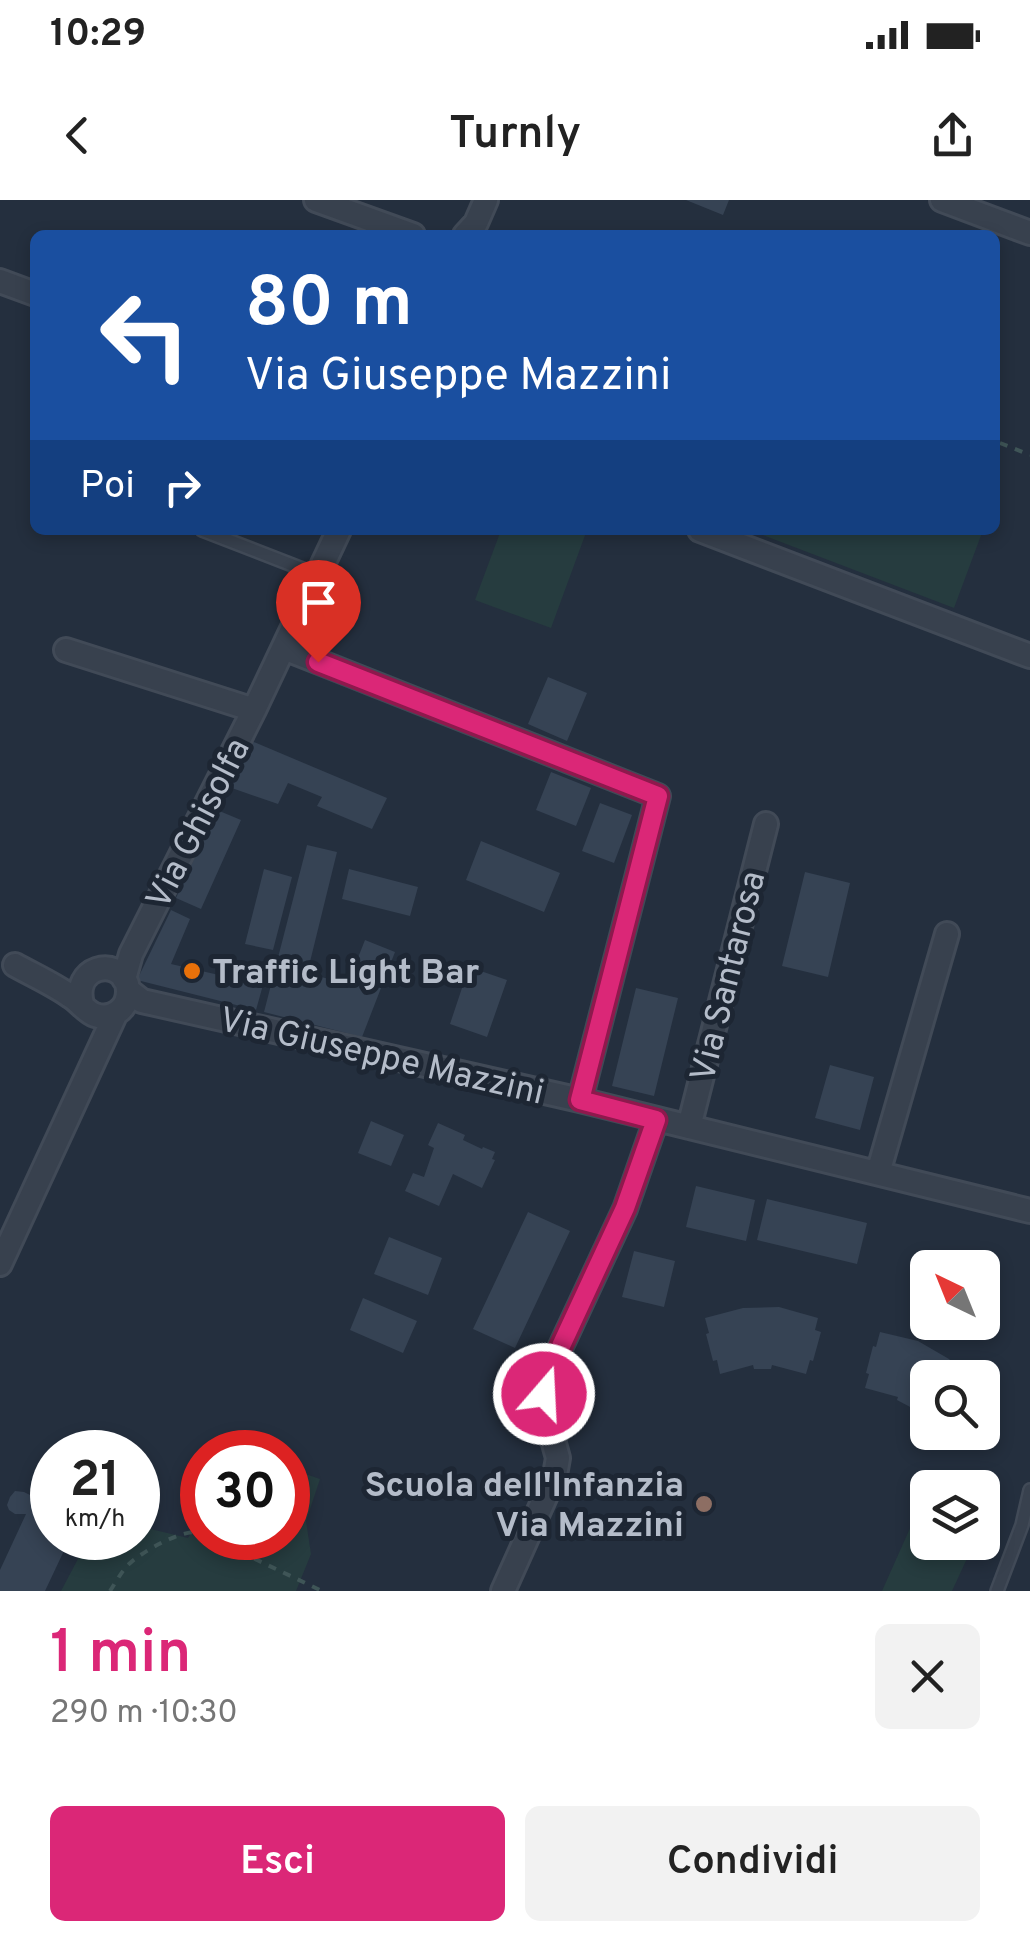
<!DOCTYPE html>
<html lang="it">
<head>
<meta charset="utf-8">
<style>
	body { margin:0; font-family:Overpass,sans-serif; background:#f2f2f2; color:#222; height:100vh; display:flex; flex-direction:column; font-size:38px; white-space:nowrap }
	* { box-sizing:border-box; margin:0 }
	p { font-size:32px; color:#767676 }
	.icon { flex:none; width:55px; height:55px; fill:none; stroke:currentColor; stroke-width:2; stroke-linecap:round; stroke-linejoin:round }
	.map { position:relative; height:1391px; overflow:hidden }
	.drawer { display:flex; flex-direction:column; background:#fff; flex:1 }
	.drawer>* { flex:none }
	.hud { position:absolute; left:30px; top:30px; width:970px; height:305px; border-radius:15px; box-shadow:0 5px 15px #0003; background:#1a4fa0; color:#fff; overflow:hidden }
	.needle { width:65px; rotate:317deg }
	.tools { position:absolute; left:910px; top:1050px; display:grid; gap:20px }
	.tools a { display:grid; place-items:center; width:90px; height:90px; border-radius:15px; background:#fff; box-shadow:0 5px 15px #0003; font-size:50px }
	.speed { position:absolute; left:30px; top:1230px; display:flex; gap:20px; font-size:50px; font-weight:700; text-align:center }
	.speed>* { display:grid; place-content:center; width:130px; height:130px; border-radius:50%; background:#fff; box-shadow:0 5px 15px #0003; line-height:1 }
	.speed small { font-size:25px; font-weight:400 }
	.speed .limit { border:15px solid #d22; background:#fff; color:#111 }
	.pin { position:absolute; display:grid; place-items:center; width:85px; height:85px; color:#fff; margin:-102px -42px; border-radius:50% 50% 50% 0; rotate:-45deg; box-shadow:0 0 10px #0007 }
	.pin .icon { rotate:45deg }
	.me { position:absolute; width:110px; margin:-55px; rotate:19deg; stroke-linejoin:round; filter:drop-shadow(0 0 8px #0008) }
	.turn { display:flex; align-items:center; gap:35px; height:210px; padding:0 50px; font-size:45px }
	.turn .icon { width:130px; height:130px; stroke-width:2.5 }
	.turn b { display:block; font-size:70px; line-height:85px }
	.then { display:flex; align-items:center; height:95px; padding:0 50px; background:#0003; gap:20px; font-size:38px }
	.round { display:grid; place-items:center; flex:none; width:105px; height:105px; border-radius:15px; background:#f2f2f2 }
	.head { display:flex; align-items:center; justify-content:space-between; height:170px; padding:0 50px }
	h1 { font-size:60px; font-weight:600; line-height:75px; color:#db2777 }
	.primary-button { display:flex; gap:20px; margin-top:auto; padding:20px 50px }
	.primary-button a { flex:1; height:115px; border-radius:15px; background:#db2777; color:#fff; font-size:40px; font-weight:600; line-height:115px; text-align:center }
	.primary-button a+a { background:#f2f2f2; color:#222 }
	.status { display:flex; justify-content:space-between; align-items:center; height:70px; padding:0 50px; background:#fff; direction:ltr }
	.status svg { height:28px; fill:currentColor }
	header { display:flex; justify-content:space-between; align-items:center; height:130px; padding:0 50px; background:#fff; font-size:45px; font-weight:600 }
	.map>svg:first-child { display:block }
	.green { fill:#263c3f }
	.building { fill:#364354 }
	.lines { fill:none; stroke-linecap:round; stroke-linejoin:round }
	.service-casing { stroke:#414a57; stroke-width:16 }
	.minor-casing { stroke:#414a57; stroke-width:28 }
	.path { stroke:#3f5557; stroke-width:4; stroke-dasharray:8 8; stroke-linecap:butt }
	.service { stroke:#38414e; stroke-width:11 }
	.minor { stroke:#38414e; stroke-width:22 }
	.route-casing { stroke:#8e194d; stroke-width:25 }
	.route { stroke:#db2777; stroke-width:18 }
	.food-dot { fill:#e8710a; stroke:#1d2633; stroke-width:4 }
	.education-dot { fill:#8d6e63; stroke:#1d2633; stroke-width:4 }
	.labels { text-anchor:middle; stroke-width:10; stroke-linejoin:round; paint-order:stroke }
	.street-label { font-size:35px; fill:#b4bcc9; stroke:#1d2633 }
	.poi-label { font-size:35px; font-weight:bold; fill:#b4bcc9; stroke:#1d2633; text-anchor:start }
</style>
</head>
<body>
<div class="status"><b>10:29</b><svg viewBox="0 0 49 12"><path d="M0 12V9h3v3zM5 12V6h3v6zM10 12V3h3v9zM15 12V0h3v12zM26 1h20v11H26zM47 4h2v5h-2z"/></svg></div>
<header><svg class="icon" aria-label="back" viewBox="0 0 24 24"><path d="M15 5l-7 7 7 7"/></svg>Turnly<svg class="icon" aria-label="share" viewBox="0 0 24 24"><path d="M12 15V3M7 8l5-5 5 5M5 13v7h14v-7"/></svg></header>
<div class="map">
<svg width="1030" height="1391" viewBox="0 0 1030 1391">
	<rect width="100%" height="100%" fill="#242f3e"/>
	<path class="green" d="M501 330H587L551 428 475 400Z
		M762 330H983L954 408 760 334Z
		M288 1268 320 1279 306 1321 311 1354 296 1391H61L89 1338H138V1326L188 1338 202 1316V1338H288Z
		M911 1326 927 1333 928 1342 948 1343 970 1352 952 1391H882Z"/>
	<path class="building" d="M686 0H729L723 15Z
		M548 477 587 493 567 541 528 524Z
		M249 540 387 598 372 629 317 606 322 597 288 583 278 604 226 586Z
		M551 572 591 588 576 626 536 610Z
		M600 603 632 615 614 663 582 651Z
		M217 610 241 620 201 709 176 698Z
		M481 641 560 673 544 712 466 680Z
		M307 645 337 652 307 774 348 783 365 740 395 752 362 837 264 812Z
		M264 669 292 677 273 750 245 744Z
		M349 669 418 687 410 716 342 699Z
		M805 672 850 683 828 777 782 766Z
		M171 710 190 719 171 764 263 785 256 810 137 780Z
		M469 767 507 780 487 837 450 824Z
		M636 788 678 798 654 896 612 886Z
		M830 865 874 877 860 930 815 918Z
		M371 921 404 935 391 966 358 953Z
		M438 923 465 935 463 940 482 949 483 947 495 952 492 959 495 960 482 988 453 974 439 1006 405 991 413 973 424 977 434 948 428 945Z
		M696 986 755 1000 746 1041 686 1027Z
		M767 999 867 1023 857 1064 757 1040Z
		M528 1012 570 1031 515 1148 473 1129Z
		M389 1037 442 1058 428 1095 374 1074Z
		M634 1051 675 1061 664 1107 622 1097Z
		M363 1098 417 1121 403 1153 350 1130Z
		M779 1107 818 1118 815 1130 821 1132 813 1161 810 1160 806 1174 772 1165 771 1169H754L753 1165 720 1174 717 1160 713 1161 706 1134 709 1133 705 1118 743 1108Z
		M880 1132 918 1141 949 1159 967 1178H928V1219L914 1206 912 1208 897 1200 898 1197 865 1188 869 1174 866 1173 873 1146 876 1147Z
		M43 1282 52 1286V1338H70L45 1391H0V1370L26 1314H15L9 1310 7 1305 10 1297 15 1291 24 1292 30 1295 34 1303Z"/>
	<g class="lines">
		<g class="service-casing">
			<path id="service" d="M202 330 318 375
				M997 1391 1022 1325 1030 1290"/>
		</g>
		<g class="minor-casing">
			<path id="minor" d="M316 0 413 35
				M942 0 1030 33
				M465 35 476 23 486 0
				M0 81 35 94
				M700 330 1030 456
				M284 448 658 596 580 900
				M66 450 254 510
				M15 765C33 775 53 784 70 796 79 801 86 812 95 815 105 819 117 815 123 807 128 801 129 791 127 784 117 756 72 767 82 804
				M124 779 131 754 254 510 339 330
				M128 790 142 801 580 900 1030 1011
				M689 927 766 624
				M878 973 947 734
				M0 1064 116 813
				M503 1391 555 1275 558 1258 548 1222 544 1194 548 1174 625 1009 656 920"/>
		</g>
		<path class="path" d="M1000 243 1030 255
			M211 1338 322 1391
			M110 1391C116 1382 121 1372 129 1364 143 1351 185 1327 202 1333"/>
		<use href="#service" class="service"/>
		<use href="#minor" class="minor"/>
	</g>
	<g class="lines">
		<g class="route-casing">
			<path id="route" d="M318 462 658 596 580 900 656 920 625 1008 548 1174 544 1194"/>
		</g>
		<use href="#route" class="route"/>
	</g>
	<circle class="food-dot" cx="192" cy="771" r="10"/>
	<circle class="education-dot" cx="704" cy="1304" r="10"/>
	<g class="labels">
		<g class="street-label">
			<text transform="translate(197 623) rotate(-63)" y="12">Via Ghisolfa</text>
			<text transform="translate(727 776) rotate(-76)" y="12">Via Santarosa</text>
			<text transform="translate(382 855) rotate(13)" y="12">Via Giuseppe Mazzini</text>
		</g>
		<g class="poi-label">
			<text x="212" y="783">Traffic Light Bar</text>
			<text x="684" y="1296" text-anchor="end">Scuola dell'Infanzia<tspan x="684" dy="40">Via Mazzini</tspan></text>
		</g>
	</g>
</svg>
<div class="tools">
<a><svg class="needle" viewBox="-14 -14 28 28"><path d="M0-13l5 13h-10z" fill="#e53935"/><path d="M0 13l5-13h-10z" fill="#767676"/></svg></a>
<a><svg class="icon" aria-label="search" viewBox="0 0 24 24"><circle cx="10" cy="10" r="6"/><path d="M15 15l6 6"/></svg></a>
<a><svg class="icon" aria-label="layers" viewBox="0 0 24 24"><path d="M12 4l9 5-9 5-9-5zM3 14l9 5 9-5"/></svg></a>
</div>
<div class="speed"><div>21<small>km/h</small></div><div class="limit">30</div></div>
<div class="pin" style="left:318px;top:462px;background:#d93025"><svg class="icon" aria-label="arrive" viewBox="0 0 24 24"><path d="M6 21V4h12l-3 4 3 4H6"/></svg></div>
<svg class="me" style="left:544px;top:1194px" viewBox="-20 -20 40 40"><circle r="17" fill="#db2777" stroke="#fff" stroke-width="3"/><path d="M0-11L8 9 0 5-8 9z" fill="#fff"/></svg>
<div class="hud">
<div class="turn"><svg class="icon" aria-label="left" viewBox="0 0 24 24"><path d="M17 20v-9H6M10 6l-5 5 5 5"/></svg><div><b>80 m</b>Via Giuseppe Mazzini</div></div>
<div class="then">Poi<svg class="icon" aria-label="right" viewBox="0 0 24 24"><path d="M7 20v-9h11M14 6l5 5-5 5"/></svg></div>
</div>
</div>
<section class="drawer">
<div class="head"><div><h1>1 min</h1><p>290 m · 10:30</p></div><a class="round"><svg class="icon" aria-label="close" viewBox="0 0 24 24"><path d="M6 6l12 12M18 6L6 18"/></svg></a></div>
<div class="primary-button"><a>Esci</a><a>Condividi</a></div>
</section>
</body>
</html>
